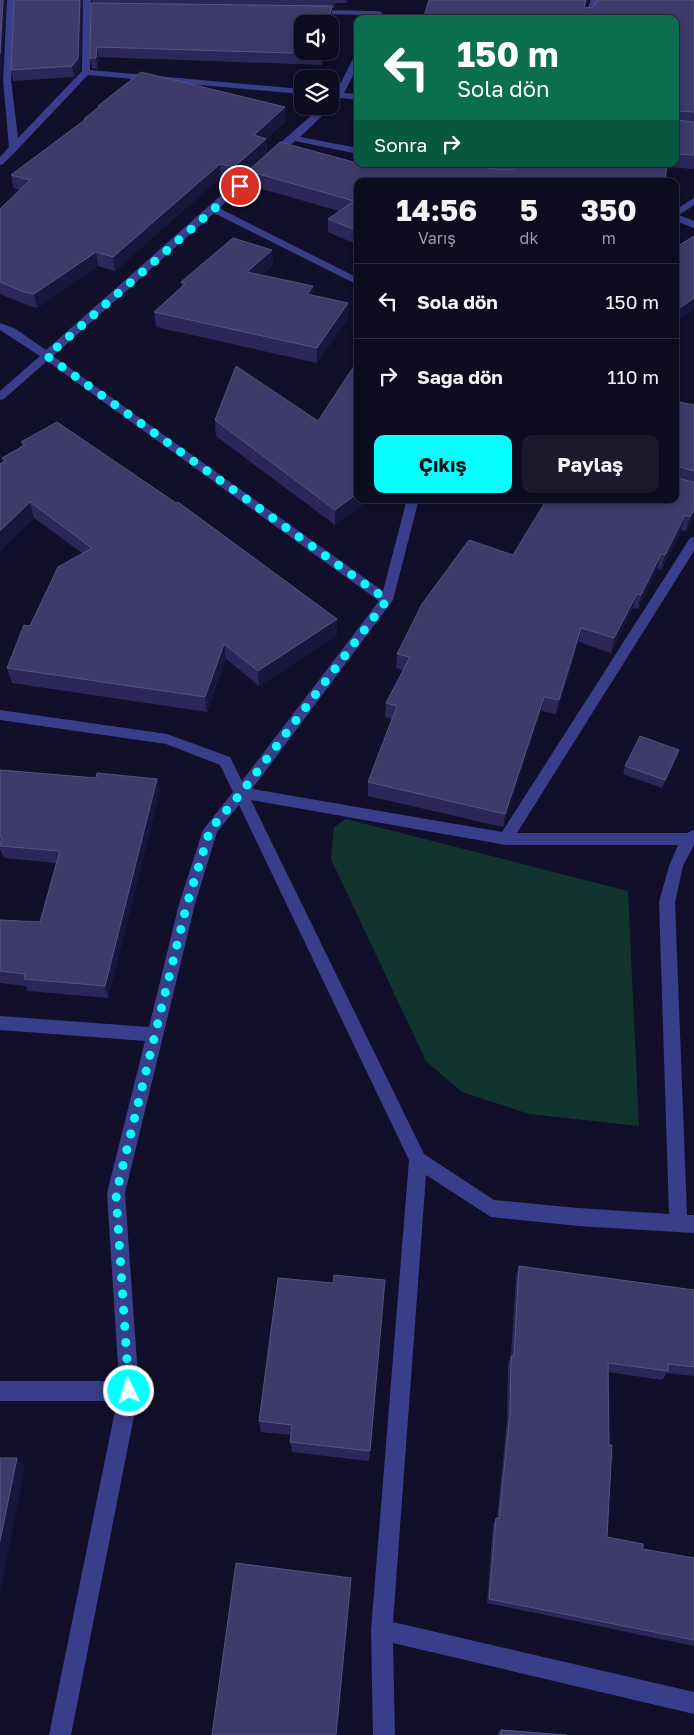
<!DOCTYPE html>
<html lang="tr">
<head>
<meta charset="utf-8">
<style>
	body { margin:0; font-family:"Golos Text",sans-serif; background:#1b192c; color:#f1f3f6; height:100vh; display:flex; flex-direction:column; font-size:19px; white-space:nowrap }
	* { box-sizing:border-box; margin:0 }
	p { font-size:16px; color:#9a9ba4 }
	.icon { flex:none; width:28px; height:28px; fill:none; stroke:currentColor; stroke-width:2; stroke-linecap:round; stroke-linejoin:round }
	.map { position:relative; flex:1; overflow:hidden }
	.sheet { position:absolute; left:354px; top:178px; width:325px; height:325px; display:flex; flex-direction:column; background:#0d0b1f; border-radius:10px; box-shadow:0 2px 8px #0003,0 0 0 1px #2d2b3d }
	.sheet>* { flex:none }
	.hud { position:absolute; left:354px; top:15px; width:325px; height:152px; border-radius:10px; box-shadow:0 2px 8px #0003,0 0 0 1px #2d2b3d; background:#0b6e4f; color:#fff; overflow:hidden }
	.buttons { position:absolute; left:294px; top:15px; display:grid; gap:10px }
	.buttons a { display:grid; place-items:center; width:45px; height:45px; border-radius:10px; background:#0d0b1f; box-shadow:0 2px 8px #0003,0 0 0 1px #2d2b3d; font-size:25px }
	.pin { position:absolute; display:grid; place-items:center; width:42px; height:42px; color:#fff; margin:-21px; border:2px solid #fff; border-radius:50%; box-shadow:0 1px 5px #0007 }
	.me { position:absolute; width:55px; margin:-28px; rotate:356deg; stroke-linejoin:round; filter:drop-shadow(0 0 4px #0008) }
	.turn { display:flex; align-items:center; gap:18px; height:105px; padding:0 20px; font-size:22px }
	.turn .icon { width:65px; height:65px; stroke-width:2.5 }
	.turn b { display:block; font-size:35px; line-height:42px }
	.then { display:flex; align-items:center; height:48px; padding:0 20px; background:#0003; gap:10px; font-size:19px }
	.eta { display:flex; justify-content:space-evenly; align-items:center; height:85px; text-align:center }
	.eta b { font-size:30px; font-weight:700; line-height:35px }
	.action { display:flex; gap:10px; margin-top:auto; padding:10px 20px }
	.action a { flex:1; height:58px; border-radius:10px; background:#04fffe; color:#111; font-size:20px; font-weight:700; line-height:58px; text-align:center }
	.action a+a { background:#1b192c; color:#f1f3f6 }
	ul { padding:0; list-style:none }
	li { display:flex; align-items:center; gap:15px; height:75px; padding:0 20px; border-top:1px solid #2d2b3d }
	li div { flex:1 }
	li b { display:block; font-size:19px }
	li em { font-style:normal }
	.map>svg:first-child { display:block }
	.green { fill:#12342f }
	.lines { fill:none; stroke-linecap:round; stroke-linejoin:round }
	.minor { fill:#393e8a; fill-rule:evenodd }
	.wall { fill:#2c2758 }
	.shaded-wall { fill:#19163d }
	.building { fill:#3e3a6a; stroke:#565381 }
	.route { stroke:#04fffe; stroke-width:9; stroke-dasharray:0 16.2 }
</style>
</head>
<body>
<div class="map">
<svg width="694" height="1735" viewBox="0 0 694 1735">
	<rect width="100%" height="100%" fill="#110f29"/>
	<path class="green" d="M346 819 628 891 639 1126 529 1114 462 1092 426 1061 331 859 334 827Z"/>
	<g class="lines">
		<path class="minor" d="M7 0H15L11 80 18 138 82 71 83 0H91L90 70 302 89V94L88 75 17 150 3 164 0 165V157L9 147 3 80Z
			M591 0H599L591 19H583Z
			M310 10 379 11 383 13 379 15 313 14H310Z
			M355 55H358V66L344 93 358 94V100L341 98 300 137 358 148V154L295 141 219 208 358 278V285L214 213 53 356 383 591 407 499H419L393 600 252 789 502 832 690 538 694 537V551L517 833H687L694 830V845L683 866 675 902 687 1215H694V1233L578 1226 491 1217 426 1175 393 1622 694 1692V1714L393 1643 395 1735H373L371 1630 409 1160 239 805 217 832 195 904 125 1193 139 1391 71 1735H49L117 1401H0V1381H119L107 1193 145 1041 0 1030V1016L149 1027 179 904 203 830 233 792 220 765 166 744 0 720V710L167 734 230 757 242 781 379 601 47 361 4 399 0 400V391L40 356 0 330V323L14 328 46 350 322 106H330L332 97H330V91L336 92ZM251 800 506 845H678L669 866 659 902 669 1214 578 1208 494 1200 424 1154Z
			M694 198V205L679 215 694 221V228L675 221V210Z"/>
	</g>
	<path class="wall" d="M14 0H82L80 70 74 77 13 81 11 70Z
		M92 0H347V3H335L334 8H332V16L322 65 99 57 97 69 92 68 90 58Z
		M429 0H589L586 7 694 0V169L667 167 665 181H358V245L328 232V219L339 211 248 185V171L368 166 369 164H675V19Z
		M98 106 286 121 266 139 267 152 235 181 221 177 115 271 98 266 37 308 27 305 0 294V209L20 190 13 188 11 175 84 120V119L98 108Z
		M272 250 273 265 262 275 313 295 348 318 317 363 156 327 154 312 182 287 181 282Z
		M675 401 694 405V517L686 531 681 530 661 570 657 568 638 609 633 608 611 653 579 642 556 714 541 711 503 827 368 796V782L392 719 385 717 386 703 403 670 396 668 397 654 513 555 544 504 526 499H675Z
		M215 420 358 499H369L335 525 216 436Z
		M21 442 337 619V635L259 686 226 659 207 712 12 683 7 668 30 626 82 553 34 518 0 551V464L3 462 2 458 22 446Z
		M679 750 677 757 662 788 623 774 625 766Z
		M0 770 96 778 157 779 160 792 108 998 28 991 26 986 0 983V920L40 922 56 863 4 858 0 849Z
		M519 1266 694 1290V1376L667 1373 662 1380 608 1372 607 1537 643 1549 694 1558V1646L487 1603 493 1524 496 1518H497L507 1420 508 1364 511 1356 516 1276Z
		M385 1280 369 1461 292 1452 290 1442 291 1435 261 1432 259 1421 333 1283Z
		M501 1730 566 1735H498V1732Z"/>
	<path class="shaded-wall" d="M3 0H6L1 81 0 75V54Z
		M80 0H82L80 70 74 77 72 66Z
		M586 0H589L582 19 584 8Z
		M332 6V16L330 25V24H328Z
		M97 47 99 57 97 69 96 58Z
		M322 51H325L322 65Z
		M285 107 286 121 254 149V135Z
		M266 139 267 152 235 181 234 167Z
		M220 164 221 177 115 271 113 257Z
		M272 250 273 265 248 287 247 272Z
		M96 252 98 266 37 308 34 294Z
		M313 286 314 301 307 294Z
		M694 298V310L675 323V311Z
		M348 303V318L317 363V348Z
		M358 493V499H369L335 525V510Z
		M30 502 34 518 0 551V531Z
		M694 510V517L686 531 690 517Z
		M685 515 681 530 661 570 665 555Z
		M661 554 657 568 638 609 641 595Z
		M637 594 633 608 611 653 614 638Z
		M337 619V635L259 686 258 671Z
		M581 628 579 642 556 714 559 700Z
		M224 644 226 659 207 712 205 697Z
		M544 697 541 711 503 827 505 814Z
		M679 750 677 757 662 788 665 780Z
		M157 779 160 792 108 998 105 986Z
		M17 1458 25 1467 0 1593V1541Z
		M351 1578 337 1735H336Z"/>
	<path class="building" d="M0 0H3L0 54Z
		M14 0H80L78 59 72 66 11 70Z
		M429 0H586L584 8 594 7 597 0H694V112L678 111 676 112V120L694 122V155L675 154V19H423Z
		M91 3 332 6 328 24H302V51H322V54L97 47 96 58H90Z
		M141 72 285 107 254 135 266 139 234 167 220 164 113 257 96 252 34 294 24 292 0 282V209L30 180 11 175 86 119H84L100 106H98Z
		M280 142 368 166 369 164H467L496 169H514L516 167 512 164H667L665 181H651L623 179 618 181H358V231L328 219 354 201 248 171Z
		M694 236V298L675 311V248Z
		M233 238 272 250 247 272 313 286 307 294 348 303 317 348 154 312 185 284 181 282Z
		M358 360V493L335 510 215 420 236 366 318 421Z
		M675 401 694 405V471L679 467 677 468V478L694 482V510L690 517 685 515 665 555 661 554 641 595 637 594 614 638 581 628 559 700 544 697 505 814 368 782 397 706 386 703 410 657 397 654 422 604 469 540 513 555 547 499H675Z
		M57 422 176 503 178 502 337 619 258 671 224 644 205 697 7 668 24 625 30 626 58 567 92 548 30 502 0 531V464L6 461 2 458 25 445 21 442Z
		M640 736 679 750 665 780 625 766Z
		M0 770 96 778 97 773 157 779 105 986 24 979 25 974 0 971V920L40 922 60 851 0 846 2 837H0Z
		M519 1266 694 1290V1367L668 1364V1371L608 1363 609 1445H612L607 1537 643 1544V1549L694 1558V1640L489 1599 496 1518 499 1519 510 1412 511 1356H514Z
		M334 1275 385 1280 370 1451 290 1442 292 1425 259 1421 278 1278 333 1283Z
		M0 1458H17L0 1541Z
		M236 1563 351 1578 336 1735H212Z
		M501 1730 566 1735H501Z"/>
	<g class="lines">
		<path class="route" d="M129 1391 116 1194 187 904 210 830 241 793 387 600 47 356 240 186"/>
	</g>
</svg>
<div class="buttons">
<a><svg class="icon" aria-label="sound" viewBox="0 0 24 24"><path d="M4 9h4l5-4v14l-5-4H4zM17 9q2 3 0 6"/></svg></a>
<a><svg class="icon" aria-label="layers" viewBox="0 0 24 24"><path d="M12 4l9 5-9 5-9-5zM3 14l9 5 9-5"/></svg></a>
</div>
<div class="pin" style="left:240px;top:186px;background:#d93025"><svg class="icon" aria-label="arrive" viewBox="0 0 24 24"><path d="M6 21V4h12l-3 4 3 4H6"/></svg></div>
<svg class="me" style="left:129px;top:1391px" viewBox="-20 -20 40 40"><circle r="17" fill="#04fffe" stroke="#fff" stroke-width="3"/><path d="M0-11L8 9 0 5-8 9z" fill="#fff"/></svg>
<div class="hud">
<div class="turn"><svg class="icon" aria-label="left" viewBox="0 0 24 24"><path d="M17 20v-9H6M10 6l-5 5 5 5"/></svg><div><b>150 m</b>Sola dön</div></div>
<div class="then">Sonra<svg class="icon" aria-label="right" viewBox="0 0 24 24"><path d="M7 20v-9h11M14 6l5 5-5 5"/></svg></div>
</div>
<section class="sheet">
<div class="eta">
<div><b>14:56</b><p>Varış</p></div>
<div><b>5</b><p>dk</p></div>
<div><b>350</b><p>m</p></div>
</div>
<ul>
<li><svg class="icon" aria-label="left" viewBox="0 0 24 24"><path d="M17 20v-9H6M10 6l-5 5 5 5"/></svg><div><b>Sola dön</b></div><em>150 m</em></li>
<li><svg class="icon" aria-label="right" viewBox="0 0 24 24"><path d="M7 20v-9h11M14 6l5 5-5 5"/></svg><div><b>Sağa dön</b></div><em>110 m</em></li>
</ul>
<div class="action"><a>Çıkış</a><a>Paylaş</a></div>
</section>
</div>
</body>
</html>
